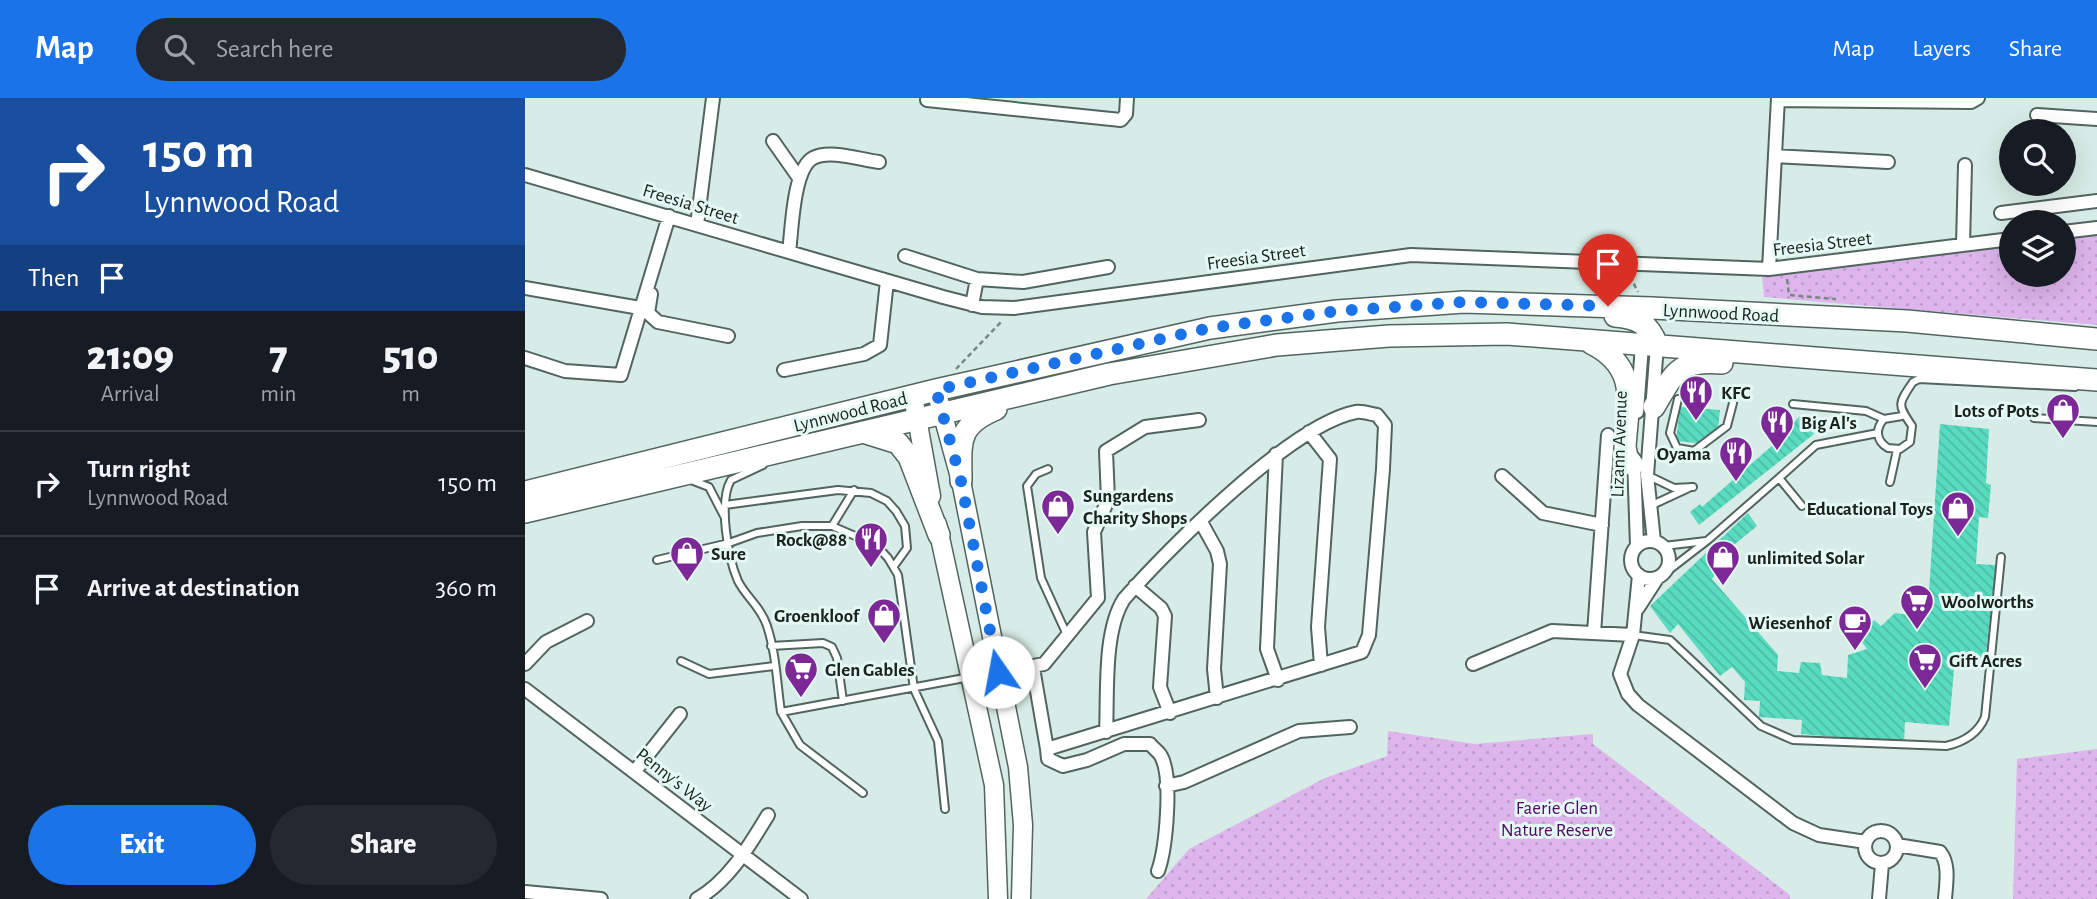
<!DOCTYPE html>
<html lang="en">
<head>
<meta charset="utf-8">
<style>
	body { margin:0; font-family:"Alegreya Sans",sans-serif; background:#242831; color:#f1f3f6; height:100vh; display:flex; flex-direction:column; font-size:26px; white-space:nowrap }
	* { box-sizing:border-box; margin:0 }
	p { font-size:23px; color:#9ea1a6 }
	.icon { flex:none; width:38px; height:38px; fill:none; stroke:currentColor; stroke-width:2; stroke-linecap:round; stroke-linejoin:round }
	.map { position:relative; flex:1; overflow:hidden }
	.details { display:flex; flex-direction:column; background:#171b24; width:525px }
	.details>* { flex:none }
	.guide { background:#1a4fa0; color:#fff; overflow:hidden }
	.buttons { position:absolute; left:1474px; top:21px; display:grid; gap:14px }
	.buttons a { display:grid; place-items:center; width:77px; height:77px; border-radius:50%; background:#171b24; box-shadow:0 7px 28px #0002; font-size:35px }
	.pin { position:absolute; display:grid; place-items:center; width:60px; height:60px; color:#fff; margin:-72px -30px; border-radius:50% 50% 50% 0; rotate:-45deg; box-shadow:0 0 7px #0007 }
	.pin .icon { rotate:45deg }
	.me { position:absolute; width:77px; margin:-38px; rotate:348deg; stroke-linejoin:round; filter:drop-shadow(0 0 5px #0008) }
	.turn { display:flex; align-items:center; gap:24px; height:147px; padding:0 28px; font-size:32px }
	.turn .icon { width:91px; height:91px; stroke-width:2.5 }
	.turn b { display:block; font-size:49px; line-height:60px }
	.then { display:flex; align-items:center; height:66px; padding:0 28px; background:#0003; gap:14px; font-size:26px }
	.eta { display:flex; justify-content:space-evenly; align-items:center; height:119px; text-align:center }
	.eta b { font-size:42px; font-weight:800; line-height:49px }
	.action { display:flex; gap:14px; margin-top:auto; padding:14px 28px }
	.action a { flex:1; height:80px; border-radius:42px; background:#1a73e8; color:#fff; font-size:28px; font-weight:800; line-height:80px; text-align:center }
	.action a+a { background:#242831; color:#f1f3f6 }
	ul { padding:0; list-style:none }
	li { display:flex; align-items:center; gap:21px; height:105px; padding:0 28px; border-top:2px solid #363941 }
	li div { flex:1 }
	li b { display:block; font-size:26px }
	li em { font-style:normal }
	header { display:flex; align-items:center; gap:42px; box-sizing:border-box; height:98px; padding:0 35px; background:#1a73e8; color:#fff }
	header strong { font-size:33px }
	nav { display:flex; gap:38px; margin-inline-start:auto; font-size:24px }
	.search { width:490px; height:63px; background:#242831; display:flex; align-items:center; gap:18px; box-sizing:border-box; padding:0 24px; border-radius:38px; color:#9ea1a6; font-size:26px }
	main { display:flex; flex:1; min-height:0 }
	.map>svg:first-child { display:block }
	.park { fill:url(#park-dots) }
	.building { fill:url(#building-back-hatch) }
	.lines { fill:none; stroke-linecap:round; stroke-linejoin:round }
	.lane-casing { stroke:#52645f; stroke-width:10 }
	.street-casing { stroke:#52645f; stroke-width:16 }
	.secondary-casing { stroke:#52645f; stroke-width:21 }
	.primary-casing { stroke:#52645f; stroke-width:24 }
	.path { stroke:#798783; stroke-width:2.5; stroke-dasharray:5 3.5; stroke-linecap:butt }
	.lane { stroke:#fff; stroke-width:6 }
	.street { stroke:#fff; stroke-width:12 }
	.secondary { stroke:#fff; stroke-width:18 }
	.primary { stroke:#fff; stroke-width:21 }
	.route { stroke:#1a73e8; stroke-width:12; stroke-dasharray:0 21.6 }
	.labels { text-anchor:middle; stroke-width:6; stroke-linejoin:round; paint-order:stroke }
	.street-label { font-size:19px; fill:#1a211f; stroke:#e4f9f3 }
	.poi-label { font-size:19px; font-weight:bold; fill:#1a211f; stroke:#e4f9f3; text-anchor:start }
	.park-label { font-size:19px; fill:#500665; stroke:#e4f9f3 }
</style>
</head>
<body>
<header>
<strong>Map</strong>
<div class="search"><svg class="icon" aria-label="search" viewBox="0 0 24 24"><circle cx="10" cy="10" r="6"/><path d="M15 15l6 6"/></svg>Search here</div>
<nav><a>Map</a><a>Layers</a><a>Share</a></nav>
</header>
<main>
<section class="details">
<div class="guide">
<div class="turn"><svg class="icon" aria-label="right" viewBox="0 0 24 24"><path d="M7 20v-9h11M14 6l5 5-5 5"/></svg><div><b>150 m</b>Lynnwood Road</div></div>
<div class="then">Then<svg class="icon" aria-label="arrive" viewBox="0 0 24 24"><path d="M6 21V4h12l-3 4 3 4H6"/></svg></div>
</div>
<div class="eta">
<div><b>21:09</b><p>Arrival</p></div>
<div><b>7</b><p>min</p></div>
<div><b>510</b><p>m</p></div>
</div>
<ul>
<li><svg class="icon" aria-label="right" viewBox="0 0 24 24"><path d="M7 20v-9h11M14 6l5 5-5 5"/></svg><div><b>Turn right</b><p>Lynnwood Road</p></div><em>150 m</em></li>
<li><svg class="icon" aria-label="arrive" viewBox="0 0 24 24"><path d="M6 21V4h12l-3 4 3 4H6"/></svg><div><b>Arrive at destination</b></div><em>360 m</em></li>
</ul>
<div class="action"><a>Exit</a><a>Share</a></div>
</section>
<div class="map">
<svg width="1572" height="801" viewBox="0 0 1572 801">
	<defs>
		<pattern id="park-dots" width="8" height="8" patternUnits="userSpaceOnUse" patternTransform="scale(1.75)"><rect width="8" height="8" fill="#ddb5ec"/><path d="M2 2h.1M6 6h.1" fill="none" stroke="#bd9bca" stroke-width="1.8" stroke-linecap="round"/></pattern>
		<pattern id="building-back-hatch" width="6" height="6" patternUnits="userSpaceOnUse" patternTransform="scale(1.75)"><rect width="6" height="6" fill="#59dbc0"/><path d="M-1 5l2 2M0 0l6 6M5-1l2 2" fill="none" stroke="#4dbca5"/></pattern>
	</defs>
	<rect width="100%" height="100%" fill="#d7ece6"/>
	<path class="park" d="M1572 134V227L1239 199 1237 179 1486 146V177H1538V139Z
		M863 633 950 646 1068 636V646L1265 797V801H621L664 751 800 680 862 658Z
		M1572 651V801H1488L1492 661Z"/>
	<path class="building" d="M1155 309 1195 312 1193 331 1172 345 1151 343Z
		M1276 317 1289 336 1174 427 1165 414 1175 406 1177 409 1265 332 1264 329Z
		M1415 326 1464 331 1461 385 1466 387 1463 420 1454 419 1451 466 1471 467 1460 564 1430 561 1424 628 1380 624 1379 645 1276 636 1277 622 1234 619 1235 603 1219 602 1220 584 1207 569 1195 578 1153 526 1145 535 1125 508 1223 415 1232 428 1187 465 1193 473 1187 481 1253 557 1252 573 1274 575 1276 564 1295 565 1297 577 1322 580 1323 557 1342 551 1331 536 1349 522 1356 528 1370 515 1392 518 1403 509Z"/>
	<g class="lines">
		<g class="lane-casing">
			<path id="lane" d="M1153 301 1145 335 1152 350 1169 353 1202 328 1208 305
				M1268 306 1341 313 1359 321
				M1377 318 1359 321C1350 331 1351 343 1363 350L1375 351 1385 344 1387 328C1373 307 1372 307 1388 284L1394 281 1550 289
				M1509 320 1572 324
				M238 367 206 382C193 404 203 460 213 483 221 499 236 509 242 528 251 555 252 586 256 614L445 579
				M523 371 511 376 502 388 516 480 542 537
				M1124 378 1149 390 1168 389
				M1254 380 1291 347 1353 335
				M166 382 184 389 199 418
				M1365 384 1372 352
				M200 407 313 392 346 395 362 403 371 413 380 428 382 450 369 468
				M1125 408 1166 389
				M307 428 329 392
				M1139 448 1181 443
				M132 462 204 445 232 435 277 428H307L351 447 363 460 373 477 389 591 413 643 420 711
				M1139 476 1183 442 1254 380 1277 408
				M1108 537 1145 542 1236 628 1268 642 1421 648C1439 644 1453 636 1460 619L1476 459
				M246 548 298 545 307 549 312 560 318 603
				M156 563 184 576 249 568
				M256 614 275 647 338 695"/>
		</g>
		<g class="street-casing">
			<path id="street" d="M402 2 596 22 601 16 602 0
				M1253 2 1446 4 1453 0
				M1512 17 1572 21
				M248 43 274 80
				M1250 58 1363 64
				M0 77 418 199 457 209 489 210 886 157 1244 171 1486 141
				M1476 115 1572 103
				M172 127 188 0
				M1538 134 1572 130
				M1438 147 1440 67
				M264 154C267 132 268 71 288 60 305 51 336 62 354 64
				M380 158 452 181
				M1244 171 1253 0
				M0 190 115 210
				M126 196 123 215 133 224 203 238
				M447 207 452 181 498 184 583 169
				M0 260 40 273 96 277 144 118
				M259 272 339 256 355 247 362 183
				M1112 314 1117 247
				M784 334 805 361 793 529 796 567
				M751 356 742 551 753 582
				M1109 361 1112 448
				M977 378 1018 415 1077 427
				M676 424 692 453 695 466 689 571 692 600
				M1106 462a19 19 0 1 1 38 0a19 19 0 1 1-38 0Z
				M1129 443 1122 377 1132 247
				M1114 477 1108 537 1095 576 1103 596 1113 607 1268 725 1294 737 1341 744
				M610 488 636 510 640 518 635 589 645 615
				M1113 510 1133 479
				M1069 535 1083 337
				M0 566 21 544 62 523
				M948 566 1027 533 1108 537
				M508 570 522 651 837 554 844 537 858 371 860 327 852 317C846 316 837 313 831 314 767 326 643 451 599 501 578 534 583 595 581 634
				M447 579 519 566 573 500 569 434 583 402 581 353 620 329 674 322
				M0 591 276 801
				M522 651 523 661 538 668 562 662 599 646H625C628 650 634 654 636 658 648 679 641 751 633 773
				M110 673 155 616
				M641 688 659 684 774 633 825 629
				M1340 749a16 16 0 1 1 32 0a16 16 0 1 1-32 0Z
				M1372 747 1415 754C1425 766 1421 786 1420 801
				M0 794 76 801
				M172 801C204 783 224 748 243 717
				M1354 801 1357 766"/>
		</g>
		<g class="secondary-casing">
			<path id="secondary" d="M411 292 436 383 493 669 498 727 496 801
				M388 298 406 398
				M412 426 469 687 473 801"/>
		</g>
		<g class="primary-casing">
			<path id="primary" d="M1090 218C1112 220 1124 225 1132 247
				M1066 245C1114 269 1103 304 1100 349L1102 359 1108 367
				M1129 309C1150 274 1152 262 1197 265
				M338 334 373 345 384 359 414 437
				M436 383C436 344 431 328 471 311
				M0 394 411 292 685 230 812 213 939 204 1127 210 1382 223 1572 241
				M0 414 584 276 752 247 864 238 982 236 1572 282"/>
		</g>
		<path class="path" d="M1105 178 1113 194
			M1262 181 1264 197 1311 201
			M431 271 477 223"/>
		<use href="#lane" class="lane"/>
		<use href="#street" class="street"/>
		<use href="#secondary" class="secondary"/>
		<use href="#primary" class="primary"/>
	</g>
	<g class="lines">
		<path class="route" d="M473 574 436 383 411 292 685 230 812 213 939 204 1083 208"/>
	</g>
	<defs>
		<g id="restaurant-pin" transform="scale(1.75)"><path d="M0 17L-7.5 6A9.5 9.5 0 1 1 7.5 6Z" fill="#7c2897" stroke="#e4f9f3"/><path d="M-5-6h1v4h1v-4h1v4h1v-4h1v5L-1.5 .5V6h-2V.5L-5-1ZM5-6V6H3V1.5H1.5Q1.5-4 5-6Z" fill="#fff"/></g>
		<g id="shop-pin" transform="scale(1.75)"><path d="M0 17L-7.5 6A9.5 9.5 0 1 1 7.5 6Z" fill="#7c2897" stroke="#e4f9f3"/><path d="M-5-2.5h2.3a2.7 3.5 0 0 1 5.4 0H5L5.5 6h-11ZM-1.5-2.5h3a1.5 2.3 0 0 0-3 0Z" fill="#fff"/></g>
		<g id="supermarket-pin" transform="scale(1.75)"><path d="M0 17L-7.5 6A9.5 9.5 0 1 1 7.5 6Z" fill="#7c2897" stroke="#e4f9f3"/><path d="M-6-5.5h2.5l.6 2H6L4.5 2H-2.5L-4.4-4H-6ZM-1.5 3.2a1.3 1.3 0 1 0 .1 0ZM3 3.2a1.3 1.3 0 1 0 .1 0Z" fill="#fff"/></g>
		<g id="cafe-pin" transform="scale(1.75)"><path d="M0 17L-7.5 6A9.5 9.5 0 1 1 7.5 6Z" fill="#7c2897" stroke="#e4f9f3"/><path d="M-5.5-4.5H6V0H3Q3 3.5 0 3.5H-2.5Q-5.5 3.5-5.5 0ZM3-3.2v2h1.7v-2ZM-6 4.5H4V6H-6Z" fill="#fff"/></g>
	</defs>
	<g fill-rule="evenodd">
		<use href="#restaurant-pin" x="1171" y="294"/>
		<use href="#shop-pin" x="1538" y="312"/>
		<use href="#restaurant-pin" x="1252" y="324"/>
		<use href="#restaurant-pin" x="1211" y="355"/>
		<use href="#shop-pin" x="533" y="408"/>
		<use href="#shop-pin" x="1433" y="410"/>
		<use href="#restaurant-pin" x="346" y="441"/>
		<use href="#shop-pin" x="162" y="455"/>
		<use href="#shop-pin" x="1198" y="459"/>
		<use href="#supermarket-pin" x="1392" y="503"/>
		<use href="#shop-pin" x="359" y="517"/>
		<use href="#cafe-pin" x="1330" y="524"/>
		<use href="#supermarket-pin" x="1400" y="562"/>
		<use href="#supermarket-pin" x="276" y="571"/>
	</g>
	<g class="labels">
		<g class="street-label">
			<text transform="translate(166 105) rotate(17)" y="7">Freesia Street</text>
			<text transform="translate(1297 145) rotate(-7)" y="7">Freesia Street</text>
			<text transform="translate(731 158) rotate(-8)" y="7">Freesia Street</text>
			<text transform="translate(1196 214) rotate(3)" y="7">Lynnwood Road</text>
			<text transform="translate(325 313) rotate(-14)" y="7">Lynnwood Road</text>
			<text transform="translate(1093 346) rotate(-88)" y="7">Lizann Avenue</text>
			<text transform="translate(150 681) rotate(38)" y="7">Penny's Way</text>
		</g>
		<g class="poi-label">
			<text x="1196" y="301">KFC</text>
			<text x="1514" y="319" text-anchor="end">Lots of Pots</text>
			<text x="1276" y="331">Big Al's</text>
			<text x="1186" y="362" text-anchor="end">Oyama</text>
			<text x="558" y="404">Sungardens<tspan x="558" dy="22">Charity Shops</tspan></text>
			<text x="1408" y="417" text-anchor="end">Educational Toys</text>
			<text x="322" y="448" text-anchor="end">Rock@88</text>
			<text x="186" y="462">Sure</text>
			<text x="1222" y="466">unlimited Solar</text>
			<text x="1416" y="510">Woolworths</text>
			<text x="334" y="524" text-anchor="end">Groenkloof</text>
			<text x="1306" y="531" text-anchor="end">Wiesenhof</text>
			<text x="1424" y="569">Gift Acres</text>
			<text x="300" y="578">Glen Gables</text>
		</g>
		<g class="park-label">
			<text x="1032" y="716">Faerie Glen<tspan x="1032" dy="22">Nature Reserve</tspan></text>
		</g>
	</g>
</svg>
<div class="buttons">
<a><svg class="icon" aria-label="search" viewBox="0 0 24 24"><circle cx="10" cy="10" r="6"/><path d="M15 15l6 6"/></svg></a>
<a><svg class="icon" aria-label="layers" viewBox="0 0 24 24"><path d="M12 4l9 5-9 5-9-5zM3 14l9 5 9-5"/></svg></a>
</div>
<div class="pin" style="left:1083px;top:208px;background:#d93025"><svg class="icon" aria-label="arrive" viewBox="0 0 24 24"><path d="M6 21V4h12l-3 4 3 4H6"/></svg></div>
<svg class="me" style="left:473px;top:574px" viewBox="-20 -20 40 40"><circle r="19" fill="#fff"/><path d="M0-13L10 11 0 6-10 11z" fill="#1a73e8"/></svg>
</div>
</main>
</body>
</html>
